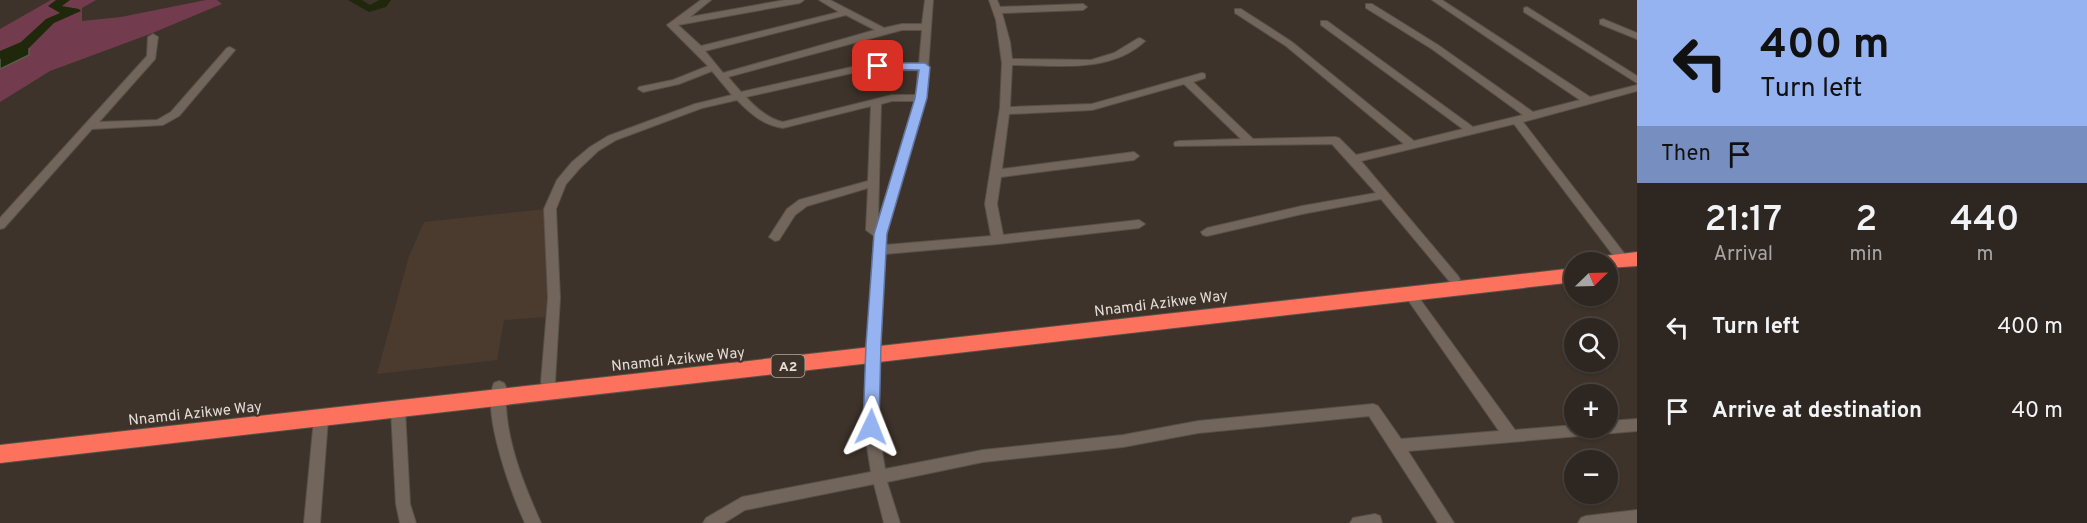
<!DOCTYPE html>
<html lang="en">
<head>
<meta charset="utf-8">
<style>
	body { margin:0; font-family:Overpass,sans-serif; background:#3a322d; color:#f1f3f6; height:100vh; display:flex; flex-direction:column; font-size:22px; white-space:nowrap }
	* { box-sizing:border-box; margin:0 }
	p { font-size:20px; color:#a7a5a5 }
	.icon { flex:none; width:33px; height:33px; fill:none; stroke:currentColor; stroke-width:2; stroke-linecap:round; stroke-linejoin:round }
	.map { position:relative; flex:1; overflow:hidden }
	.side { display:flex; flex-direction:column; background:#2e2620; width:450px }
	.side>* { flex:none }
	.banner { background:#95b2f1; color:#111; overflow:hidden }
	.needle { width:39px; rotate:67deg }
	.buttons { position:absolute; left:1564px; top:252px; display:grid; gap:12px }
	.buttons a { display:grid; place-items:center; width:54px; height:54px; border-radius:50%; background:#2e2620; box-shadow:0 2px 4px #0004,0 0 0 2px #49433e; font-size:30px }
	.pin { position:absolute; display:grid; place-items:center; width:51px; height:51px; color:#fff; margin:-26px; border-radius:12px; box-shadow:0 3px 9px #0006 }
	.me { position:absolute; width:66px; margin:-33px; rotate:2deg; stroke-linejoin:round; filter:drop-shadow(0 0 4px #0008) }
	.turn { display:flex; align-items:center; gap:21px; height:126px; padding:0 24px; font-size:27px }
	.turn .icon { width:78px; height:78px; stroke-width:2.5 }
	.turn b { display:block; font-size:42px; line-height:51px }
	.then { display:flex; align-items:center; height:57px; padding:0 24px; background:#0003; gap:12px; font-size:22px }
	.eta { display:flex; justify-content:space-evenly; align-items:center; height:102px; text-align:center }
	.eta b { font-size:36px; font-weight:600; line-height:42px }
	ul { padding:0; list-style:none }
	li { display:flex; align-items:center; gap:18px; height:84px; padding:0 24px }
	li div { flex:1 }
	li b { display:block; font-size:22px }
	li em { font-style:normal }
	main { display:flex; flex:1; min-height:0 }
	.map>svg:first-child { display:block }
	.built { fill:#4b3b2e }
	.green { fill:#733c4e }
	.water { fill:#1f280b; stroke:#5a5e48; stroke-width:1.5 }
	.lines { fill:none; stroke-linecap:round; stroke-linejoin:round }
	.river { fill:#1f280b; fill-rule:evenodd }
	.minor-casing { stroke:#595149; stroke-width:2 }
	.highway-casing { stroke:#595149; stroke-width:2 }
	.minor { fill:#72665c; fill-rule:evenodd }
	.highway { fill:#fc725c; fill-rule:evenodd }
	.route { fill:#95b2f1; stroke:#61749d; stroke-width:1.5 }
	.labels { text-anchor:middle; stroke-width:4.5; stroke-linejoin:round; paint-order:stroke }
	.shield { fill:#3d332a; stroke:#b1a9a3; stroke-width:1.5 }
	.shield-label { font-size:14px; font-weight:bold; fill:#e3dcd7 }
	.street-label { font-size:15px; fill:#e3dcd7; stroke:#3d332a }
</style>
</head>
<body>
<main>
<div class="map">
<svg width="1637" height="523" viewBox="0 0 1637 523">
	<rect width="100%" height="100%" fill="#3d332a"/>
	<path class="built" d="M546 209 551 277 545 317 504 320 497 360 377 374 409 256 424 222Z"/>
	<path class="green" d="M51 0H96L82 8V21L121 17 206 0H217L222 4 150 34 50 71 0 102V29Z"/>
	<path class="water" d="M29 45V55L0 69V57Z"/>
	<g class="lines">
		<path class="river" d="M56 0H70L62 6 79 9 81 11 54 23 29 48 0 59V51L21 42 46 19 60 13 48 6Z
			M348 0H362L370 5 379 0H391L386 7 369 12Z"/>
		<g class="minor-casing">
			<path id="minor" d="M701 0H711L690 17 785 0H804L800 3 678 25 701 46 839 12 819 0H830L884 28 902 24H922L925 0H933L926 98 886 234 885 245 991 236 985 204 1000 108 1002 63 996 20 989 0H997L1000 7 1083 4 1087 7 1083 10 1002 13 1010 42 1012 59 1091 60 1114 53 1137 39 1140 38 1145 41C1110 74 1056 65 1012 65L1010 107 1092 104 1202 73 1205 74V78L1193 82 1253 139 1335 137 1339 138 1356 155 1404 144 1286 46 1235 13V9H1241L1292 42 1414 141 1463 129 1321 25V21H1327L1473 127 1523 115 1432 49 1366 8V4H1372L1438 45 1533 112 1580 100 1432 0H1442L1590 97 1637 85V91L1523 122 1627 257 1629 260 1627 263H1619L1514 124 1361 161 1458 276 1460 279 1458 282H1450L1381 199 1302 214 1207 236 1203 235 1201 232 1207 228 1302 206 1376 193 1332 144 1175 146 1174 144 1175 142 1179 141 1241 139 1184 84 1092 110 1009 114 1002 169 1134 152 1139 156 1134 160 1001 177 997 204 1003 235 1139 220 1145 224 1139 228 998 244 885 254 879 344 878 427 885 469 983 450 1123 435 1198 421 1373 404 1378 406 1401 439 1499 431 1406 297 1404 294 1406 291H1414L1515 430 1575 425V428H1608V421L1637 419V431L1408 451 1454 523H1438L1369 416 1198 433 1123 447 983 462 887 482 900 523H884L874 484 745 510 724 523H703L706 518 742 497 871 472 864 427 867 344 874 236 866 230 868 188 807 206 795 215 779 240 775 241 769 237 787 209 799 200 868 181 871 106 783 128C763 125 751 114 737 100L702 108 616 140 598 151 580 168 566 184 556 209 560 298 555 382 553 386 548 388 543 386 541 382 548 298 544 209 557 180 572 162 590 147 608 136 695 104 732 95 712 71 679 84 643 92 638 89 639 87 673 80 708 66 667 25ZM846 15 875 30 723 73 705 51ZM902 30H922L919 64 861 65 741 92 728 77ZM918 70 916 95H892L783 122C768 119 756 108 746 97L861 71ZM892 101H915L878 221 881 104Z
				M1527 7 1637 76V83L1524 12V8Z
				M1603 19 1637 33V39L1600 24V20Z
				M153 34 158 37 155 59 99 122 157 120 171 112 227 48 230 47 235 50 179 116 163 125 92 129 4 228 0 229V218L147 56 148 37Z
				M499 381 504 383 506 387C503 434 522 481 541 523H525C512 495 481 412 494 383Z
				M398 404 403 406 405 410 410 504 416 523H400L396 504 391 410 393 406Z
				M321 413 326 415 328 419 320 523H304L314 419 316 415Z
				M1637 510V523H1578L1581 518 1586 516Z
				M1375 514 1380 516 1382 523H1350L1353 518Z"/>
		</g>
		<g class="highway-casing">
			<path id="highway" d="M1637 252V266L1608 268V262H1593L1596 257Z
				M1575 268V282L0 463V445Z"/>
		</g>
		<use href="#minor" class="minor"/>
		<use href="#highway" class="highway"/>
	</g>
	<path class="route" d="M878 63H925L930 67 927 98 887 234 881 344 879 427 877 432 871 434 865 432 863 427 866 344 874 234 915 98 919 70 874 69V64Z"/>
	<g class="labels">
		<rect class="shield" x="771.5" y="355" width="33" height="22" rx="4.5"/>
		<g class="shield-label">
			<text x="788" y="371">A2</text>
		</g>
		<g class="street-label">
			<text transform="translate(1161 303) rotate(-7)" y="5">Nnamdi Azikwe Way</text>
			<text transform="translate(678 359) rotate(-6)" y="5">Nnamdi Azikwe Way</text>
			<text transform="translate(195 413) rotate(-6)" y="5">Nnamdi Azikwe Way</text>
		</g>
	</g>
</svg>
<div class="buttons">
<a><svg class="needle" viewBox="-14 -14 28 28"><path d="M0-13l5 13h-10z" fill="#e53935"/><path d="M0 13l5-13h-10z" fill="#a7a5a5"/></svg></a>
<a><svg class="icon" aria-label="search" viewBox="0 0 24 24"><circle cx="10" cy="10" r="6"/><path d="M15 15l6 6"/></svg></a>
<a>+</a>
<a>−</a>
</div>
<div class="pin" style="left:878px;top:66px;background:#d93025"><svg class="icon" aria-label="arrive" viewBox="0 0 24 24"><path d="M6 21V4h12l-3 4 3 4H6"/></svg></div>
<svg class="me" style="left:871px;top:427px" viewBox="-20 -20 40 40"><path d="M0-17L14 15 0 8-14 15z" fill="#95b2f1" stroke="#fff" stroke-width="4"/></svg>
</div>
<section class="side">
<div class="banner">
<div class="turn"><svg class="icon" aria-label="left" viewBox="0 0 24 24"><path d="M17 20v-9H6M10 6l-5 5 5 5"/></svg><div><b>400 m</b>Turn left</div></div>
<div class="then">Then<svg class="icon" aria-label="arrive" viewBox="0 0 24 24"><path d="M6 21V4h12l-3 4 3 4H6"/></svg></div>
</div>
<div class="eta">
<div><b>21:17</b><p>Arrival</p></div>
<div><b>2</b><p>min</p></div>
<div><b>440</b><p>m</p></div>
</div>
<ul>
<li><svg class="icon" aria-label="left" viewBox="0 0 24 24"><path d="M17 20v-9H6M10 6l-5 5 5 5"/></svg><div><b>Turn left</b></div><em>400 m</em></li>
<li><svg class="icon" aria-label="arrive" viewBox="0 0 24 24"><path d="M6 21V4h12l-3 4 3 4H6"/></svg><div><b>Arrive at destination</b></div><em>40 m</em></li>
</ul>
</section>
</main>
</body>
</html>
